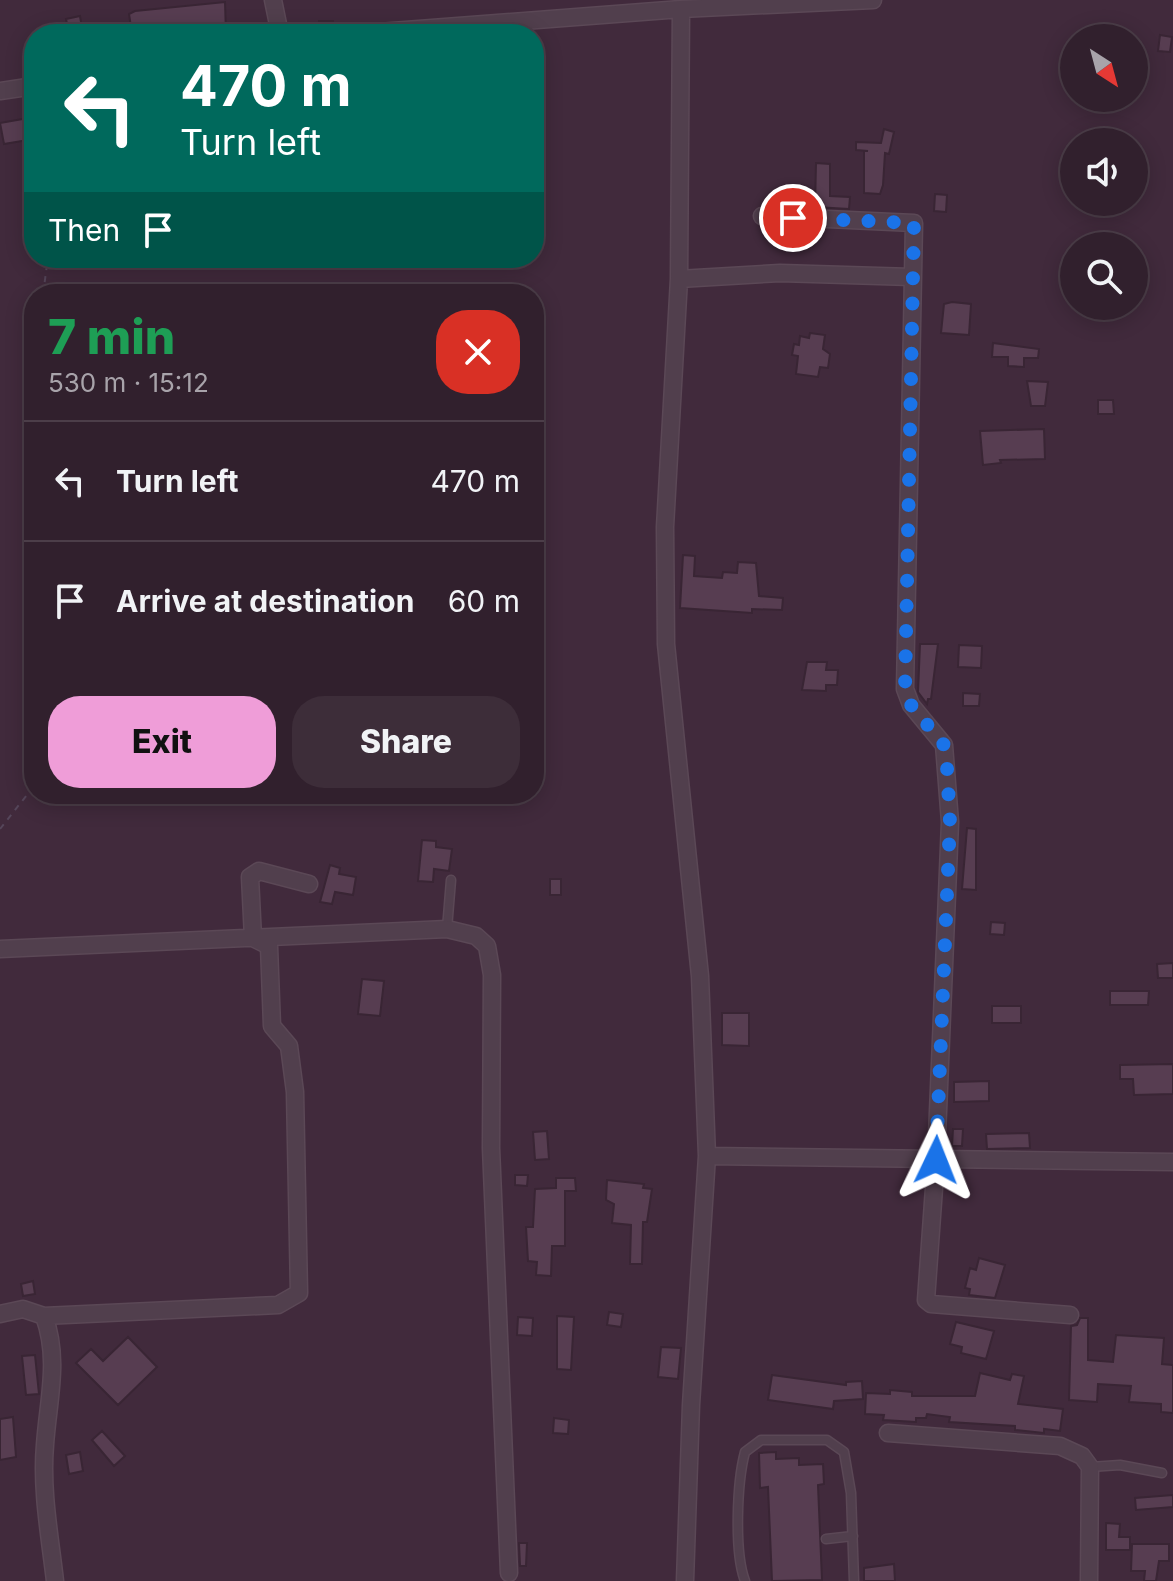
<!DOCTYPE html>
<html lang="en">
<head>
<meta charset="utf-8">
<style>
	body { margin:0; font-family:Inter,sans-serif; background:#3d2d39; color:#f1f3f6; height:100vh; display:flex; flex-direction:column; font-size:30px; white-space:nowrap }
	* { box-sizing:border-box; margin:0 }
	p { font-size:26px; color:#a8a3aa }
	.icon { flex:none; width:44px; height:44px; fill:none; stroke:currentColor; stroke-width:2; stroke-linecap:round; stroke-linejoin:round }
	.map { position:relative; flex:1; overflow:hidden }
	.sheet { position:absolute; left:24px; top:284px; width:520px; height:520px; display:flex; flex-direction:column; background:#31202d; border-radius:32px; box-shadow:0 4px 20px #0003,0 0 0 2px #4c3e49 }
	.sheet>* { flex:none }
	.hud { position:absolute; left:24px; top:24px; width:520px; height:244px; border-radius:32px; box-shadow:0 4px 20px #0003,0 0 0 2px #4c3e49; background:#00695c; color:#fff; overflow:hidden }
	.needle { width:52px; rotate:144deg }
	.tools { position:absolute; left:1060px; top:24px; display:grid; gap:16px }
	.tools a { display:grid; place-items:center; width:88px; height:88px; border-radius:50%; background:#31202d; box-shadow:0 4px 20px #0003,0 0 0 2px #4c3e49; font-size:40px }
	.pin { position:absolute; display:grid; place-items:center; width:68px; height:68px; color:#fff; margin:-34px; border:4px solid #fff; border-radius:50%; box-shadow:0 2px 8px #0007 }
	.me { position:absolute; width:88px; margin:-44px; rotate:2deg; stroke-linejoin:round; filter:drop-shadow(0 0 6px #0008) }
	.turn { display:flex; align-items:center; gap:28px; height:168px; padding:0 24px; font-size:36px }
	.turn .icon { width:104px; height:104px; stroke-width:2.5 }
	.turn b { display:block; font-size:56px; line-height:68px }
	.then { display:flex; align-items:center; height:76px; padding:0 24px; background:#0003; gap:16px; font-size:30px }
	.round { display:grid; place-items:center; flex:none; width:84px; height:84px; border-radius:32px; background:#3d2d39 }
	.summary { display:flex; align-items:center; justify-content:space-between; height:136px; padding:0 24px }
	h1 { font-size:48px; font-weight:800; line-height:60px; color:#1e9e55 }
	.button { display:flex; gap:16px; margin-top:auto; padding:16px 24px }
	.button a { flex:1; height:92px; border-radius:32px; background:#ef9dd8; color:#111; font-size:32px; font-weight:800; line-height:92px; text-align:center }
	.button a+a { background:#3d2d39; color:#f1f3f6 }
	ul { padding:0; list-style:none }
	li { display:flex; align-items:center; gap:24px; height:120px; padding:0 24px; border-top:2px solid #4c3e49 }
	li div { flex:1 }
	li b { display:block; font-size:30px }
	li em { font-style:normal }
	.map>svg:first-child { display:block }
	.building { fill:#573d51; stroke:#392534; stroke-width:2 }
	.lines { fill:none; stroke-linecap:round; stroke-linejoin:round }
	.lane-casing { stroke:#5b4856; stroke-width:11 }
	.street-casing { stroke:#5b4856; stroke-width:19 }
	.path { stroke:#55465a; stroke-width:2; stroke-dasharray:6 6; stroke-linecap:butt }
	.lane { stroke:#513f4d; stroke-width:8 }
	.street { stroke:#513f4d; stroke-width:16 }
	.route { stroke:#1a73e8; stroke-width:14; stroke-dasharray:0 25.2 }
</style>
</head>
<body>
<div class="map">
<svg width="1173" height="1581" viewBox="0 0 1173 1581">
	<rect width="100%" height="100%" fill="#412a3c"/>
	<path class="building" d="M225 2 226 34H146L145 26 131 27 129 14 135 11Z
		M80 16 83 34H69L66 19Z
		M319 21H333V34H319Z
		M1160 35 1172 37 1170 52 1158 51Z
		M34 117V139L4 144 0 123Z
		M884 129 894 132 889 154 885 153 883 185 880 194 864 193V151H868L856 150V142L881 143Z
		M816 163 830 164V196L850 197 849 209 815 207Z
		M935 194 947 195 946 212 934 211Z
		M952 302 971 304 969 335 941 333 944 304Z
		M810 333 825 335 823 349 830 354 828 368 820 367 818 377 796 374 798 356 792 355 794 344 799 345 800 336 809 338Z
		M993 343 1039 349 1038 358H1024V367L1008 366V357H992Z
		M1027 381 1048 382 1045 406H1031Z
		M1098 400H1113L1114 414H1098Z
		M1044 429 1045 459 1000 460 1001 463 983 465 980 431Z
		M683 555 695 556 694 576 722 578 723 572 737 573 738 562 756 563 759 596 783 598 782 610 752 609V613L680 608Z
		M920 644H938L931 699H928L927 704 918 692Z
		M959 645 982 646 981 668 958 667Z
		M807 662H827L826 670H838L837 685H826V691L802 690Z
		M963 693 980 694 979 706H963Z
		M967 828 976 829V890L962 889Z
		M422 840 436 841V847L452 849 449 871 434 869 433 882 418 881Z
		M330 865 340 868 339 874 356 877 353 895 335 892 332 904 320 902Z
		M550 879H561V895H550Z
		M991 922 1005 923 1004 935 990 934Z
		M1173 963V978H1158L1157 964Z
		M362 979 384 981 380 1016 358 1014Z
		M1110 991H1149L1148 1005H1110Z
		M992 1006H1021V1023H992Z
		M722 1013H749V1046L722 1045Z
		M1173 1064V1094L1134 1095 1133 1079H1120V1065Z
		M989 1081V1101L954 1102V1082Z
		M953 1129H963L962 1146H952Z
		M547 1131 549 1159 535 1160 533 1132Z
		M1029 1133 1030 1148 987 1149 986 1134Z
		M515 1175H528L527 1186 515 1185Z
		M556 1178H575L576 1191H565V1246H552L551 1276 536 1275 537 1262 528 1261 526 1227H533L535 1189 556 1188Z
		M607 1180 644 1184 643 1188 652 1189 647 1222H643L642 1264H630L631 1225 612 1223 614 1204 606 1200Z
		M979 1258 1005 1265 995 1298 969 1295 970 1289 965 1288 970 1268 976 1270Z
		M33 1281 35 1294 23 1296 21 1284Z
		M609 1312 623 1314 621 1327 607 1325Z
		M557 1316 574 1317 571 1370 557 1369Z
		M518 1317 533 1318 532 1336 517 1335Z
		M1080 1318H1088V1360L1113 1362 1116 1335 1164 1338 1162 1364 1173 1365V1413L1161 1412V1404L1129 1402 1131 1386 1098 1384 1097 1402 1069 1400 1071 1326 1077 1325Z
		M956 1322 994 1331 986 1359 961 1353 962 1347 950 1344Z
		M128 1337 157 1367 118 1405 76 1363 91 1349 103 1361Z
		M661 1347 681 1348 678 1379 658 1377Z
		M35 1355 39 1394 26 1395 22 1356Z
		M980 1373 1010 1380 1012 1374 1024 1376 1018 1404 1063 1409 1060 1431 1044 1429V1433L1015 1430V1426L949 1422 950 1417 927 1414 926 1418H916V1422L883 1420 884 1415 865 1414 866 1393 890 1394V1390L912 1392V1396H975Z
		M772 1375 846 1385V1382L862 1381 863 1399 834 1401 833 1409 768 1400Z
		M13 1417 16 1457 0 1460V1419Z
		M554 1418 569 1420 568 1434 553 1433Z
		M102 1431 125 1456 114 1466 92 1440Z
		M80 1452 83 1471 69 1474 66 1455Z
		M776 1452V1459L799 1458V1465L823 1464 824 1484 818 1485 822 1580 772 1581 768 1487 760 1488 759 1453Z
		M1173 1495V1507L1136 1510 1135 1498Z
		M1106 1523 1120 1524 1119 1537H1130V1550H1106Z
		M519 1543H527L526 1566H520Z
		M1132 1544H1169V1561H1159L1156 1581H1144L1145 1571H1131Z
		M894 1564 895 1581H864V1568Z"/>
	<g class="lines">
		<g class="lane-casing">
			<path id="lane" d="M447 929 451 880
				M1090 1467 1120 1465 1162 1473
				M826 1539 853 1536
				M745 1581C734 1552 737 1482 745 1452L761 1440H827L844 1452 851 1493 854 1581"/>
		</g>
		<g class="street-casing">
			<path id="street" d="M273 0 280 34
				M681 9 679 279 665 527 666 644 700 976 707 1156 691 1405 685 1581
				M353 34 681 9 873 0
				M0 91 34 86
				M762 216 914 223 905 689 911 705 944 745 950 822 936 1160 926 1300 931 1304 1070 1315
				M679 279 780 273 912 277
				M0 949 447 929 476 936 487 946 492 975 491 1148 509 1573
				M707 1156 1173 1162
				M0 1314 23 1309 44 1316C60 1360 48 1400 45 1445 41 1490 50 1537 55 1581
				M44 1316 278 1305 299 1293 295 1092 289 1046 272 1026 269 946 253 938 250 877 259 871 309 884
				M888 1433 1060 1446 1082 1456 1090 1467 1089 1581"/>
		</g>
		<path class="path" d="M43 294 48 258
			M0 829 34 786"/>
		<use href="#lane" class="lane"/>
		<use href="#street" class="street"/>
	</g>
	<g class="lines">
		<path class="route" d="M793 218 914 223 905 689 911 705 944 745 947 767 950 822 936 1160"/>
	</g>
</svg>
<div class="tools">
<a><svg class="needle" viewBox="-14 -14 28 28"><path d="M0-13l5 13h-10z" fill="#e53935"/><path d="M0 13l5-13h-10z" fill="#a8a3aa"/></svg></a>
<a><svg class="icon" aria-label="sound" viewBox="0 0 24 24"><path d="M4 9h4l5-4v14l-5-4H4zM17 9q2 3 0 6"/></svg></a>
<a><svg class="icon" aria-label="search" viewBox="0 0 24 24"><circle cx="10" cy="10" r="6"/><path d="M15 15l6 6"/></svg></a>
</div>
<div class="pin" style="left:793px;top:218px;background:#d93025"><svg class="icon" aria-label="arrive" viewBox="0 0 24 24"><path d="M6 21V4h12l-3 4 3 4H6"/></svg></div>
<svg class="me" style="left:936px;top:1160px" viewBox="-20 -20 40 40"><path d="M0-17L14 15 0 8-14 15z" fill="#1a73e8" stroke="#fff" stroke-width="4"/></svg>
<div class="hud">
<div class="turn"><svg class="icon" aria-label="left" viewBox="0 0 24 24"><path d="M17 20v-9H6M10 6l-5 5 5 5"/></svg><div><b>470 m</b>Turn left</div></div>
<div class="then">Then<svg class="icon" aria-label="arrive" viewBox="0 0 24 24"><path d="M6 21V4h12l-3 4 3 4H6"/></svg></div>
</div>
<section class="sheet">
<div class="summary"><div><h1>7 min</h1><p>530 m · 15:12</p></div><a class="round" style="background:#d93025;color:#fff"><svg class="icon" aria-label="close" viewBox="0 0 24 24"><path d="M6 6l12 12M18 6L6 18"/></svg></a></div>
<ul>
<li><svg class="icon" aria-label="left" viewBox="0 0 24 24"><path d="M17 20v-9H6M10 6l-5 5 5 5"/></svg><div><b>Turn left</b></div><em>470 m</em></li>
<li><svg class="icon" aria-label="arrive" viewBox="0 0 24 24"><path d="M6 21V4h12l-3 4 3 4H6"/></svg><div><b>Arrive at destination</b></div><em>60 m</em></li>
</ul>
<div class="button"><a>Exit</a><a>Share</a></div>
</section>
</div>
</body>
</html>
